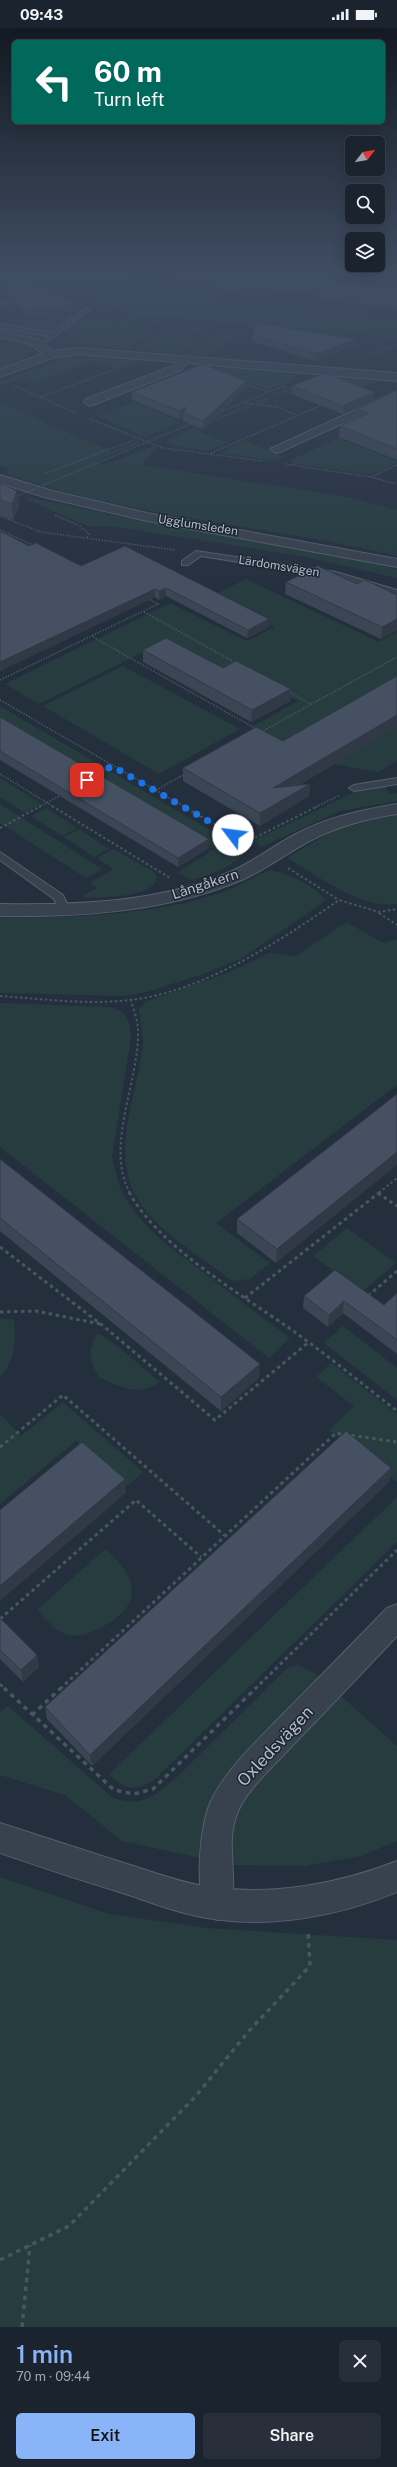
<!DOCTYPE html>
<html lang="en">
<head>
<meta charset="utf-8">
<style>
	body { margin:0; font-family:"Public Sans",sans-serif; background:#282f3a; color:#f1f3f6; height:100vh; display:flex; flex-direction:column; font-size:15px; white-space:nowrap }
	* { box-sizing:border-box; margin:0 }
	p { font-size:13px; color:#a0a4aa }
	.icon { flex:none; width:22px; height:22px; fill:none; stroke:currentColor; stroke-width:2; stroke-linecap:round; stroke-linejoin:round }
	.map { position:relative; height:2299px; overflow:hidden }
	.details { display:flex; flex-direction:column; background:#1b232e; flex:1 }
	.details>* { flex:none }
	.top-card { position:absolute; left:12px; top:12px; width:373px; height:84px; border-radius:6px; box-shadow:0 4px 16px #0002,0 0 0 1px #39404a; background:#00695c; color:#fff; overflow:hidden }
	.needle { width:26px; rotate:59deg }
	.tools { position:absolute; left:345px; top:108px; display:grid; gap:8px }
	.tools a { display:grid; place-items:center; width:40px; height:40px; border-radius:6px; background:#1b232e; box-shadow:0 4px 16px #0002,0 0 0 1px #39404a; font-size:20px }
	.pin { position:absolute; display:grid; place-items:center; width:34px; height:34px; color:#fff; margin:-17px; border-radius:8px; box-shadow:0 2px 6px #0006 }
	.me { position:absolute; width:44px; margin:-22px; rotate:300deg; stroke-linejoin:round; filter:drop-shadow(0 0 3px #0008) }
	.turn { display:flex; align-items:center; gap:14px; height:84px; padding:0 16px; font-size:18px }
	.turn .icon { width:52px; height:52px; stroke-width:2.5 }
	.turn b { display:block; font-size:28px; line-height:34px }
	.round { display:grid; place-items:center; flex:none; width:42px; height:42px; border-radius:6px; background:#282f3a }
	.overview { display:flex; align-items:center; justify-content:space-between; height:68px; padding:0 16px }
	h1 { font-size:24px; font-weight:600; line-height:30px; color:#8ab4f8 }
	.primary-button { display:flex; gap:8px; margin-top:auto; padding:8px 16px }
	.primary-button a { flex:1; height:46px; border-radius:6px; background:#8ab4f8; color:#111; font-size:16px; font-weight:600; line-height:46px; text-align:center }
	.primary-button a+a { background:#282f3a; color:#f1f3f6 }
	.status { display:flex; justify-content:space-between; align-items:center; height:28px; padding:0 20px; background:#1b232e; direction:ltr }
	.status svg { height:11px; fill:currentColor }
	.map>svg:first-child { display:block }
	.green { fill:#263c3f }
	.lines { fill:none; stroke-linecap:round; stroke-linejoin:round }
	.service-casing { stroke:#565f6c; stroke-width:2 }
	.minor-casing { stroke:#565f6c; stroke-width:2 }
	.tertiary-casing { stroke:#565f6c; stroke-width:2 }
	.path-far3 { stroke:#44595c; stroke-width:1.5; stroke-dasharray:1.5 1.5; stroke-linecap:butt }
	.path-far2 { stroke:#44595c; stroke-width:2; stroke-dasharray:2.5 2.5; stroke-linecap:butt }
	.path-far1 { stroke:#44595c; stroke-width:3; stroke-dasharray:3.5 3.5; stroke-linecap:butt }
	.path { stroke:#44595c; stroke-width:3.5; stroke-dasharray:4.5 4.5; stroke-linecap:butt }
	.service { fill:#38414e; fill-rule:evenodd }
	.minor { fill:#38414e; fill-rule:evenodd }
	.tertiary { fill:#38414e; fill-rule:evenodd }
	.path-bridge { stroke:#44595c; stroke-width:1.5; stroke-dasharray:1.5 1.5; stroke-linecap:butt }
	.wall { fill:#3b4654 }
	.shaded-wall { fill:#303945 }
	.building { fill:#455162; stroke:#303945 }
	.route { stroke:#1a73e8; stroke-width:7; stroke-dasharray:0 12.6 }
	.labels { text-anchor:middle; stroke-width:3; stroke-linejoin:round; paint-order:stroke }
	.far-street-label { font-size:12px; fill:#b4bcc9; stroke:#1d2633 }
	.street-label { font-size:14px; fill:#b4bcc9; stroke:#1d2633 }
	.near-street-label { font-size:17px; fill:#b4bcc9; stroke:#1d2633 }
</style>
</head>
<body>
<div class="status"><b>09:43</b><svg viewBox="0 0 49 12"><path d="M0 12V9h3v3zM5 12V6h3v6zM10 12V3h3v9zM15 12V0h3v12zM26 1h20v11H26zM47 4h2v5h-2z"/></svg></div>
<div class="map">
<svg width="397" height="2299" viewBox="0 0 397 2299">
	<rect width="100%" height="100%" fill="#242f3e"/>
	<path class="green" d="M0 246H118L130 253 237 276 290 272 320 287H353L397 293V311L363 305 325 308 221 294 173 289 144 290 139 287 133 293V296L109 312 69 306 87 290 121 295 132 287 120 284 123 281 100 277 103 274 55 268 25 260 0 261Z
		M18 289 38 293 58 289 69 290 50 305 0 297Z
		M165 290H167L148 300 153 305 125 322 58 311 61 309 78 310 65 306 110 314 136 297Z
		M183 296 209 302 203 305 194 303 188 307 201 310 177 326 135 321 160 305 176 309 178 306 174 305 172 302Z
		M243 300 248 301 206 328 186 327 216 305 233 306Z
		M23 315 31 318 33 322 22 331 0 339V319Z
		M83 326 144 331 117 342 94 332 33 355 22 350 0 358V353L62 331Z
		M218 338 287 344 294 347 288 354 267 362 216 341Z
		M333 347 375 350 376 353 354 363 320 350 264 373 272 377 254 375 317 348Z
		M134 374 181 394 145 409 98 388Z
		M0 375 111 423 139 412 141 413 136 417 96 433 104 437 153 418 156 419 142 437 347 469 397 482V528C267 497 132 490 5 445L9 440 0 437Z
		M246 377 252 378 196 402 227 415 208 423 172 417 168 415 169 410Z
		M338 410 397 433V435L382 443 368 446 294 436 291 432Z
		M244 412 283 429 278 433 220 425Z
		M27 469 150 495 345 528 397 541V550L300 528 117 499 88 498 28 472Z
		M246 551 379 614 397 604V658L292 719 253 698 298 673 257 652 244 660 159 616 39 676 5 656 170 575 247 613 275 599 212 568Z
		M123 638 240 701 159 746 43 678Z
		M0 678 247 824C232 838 211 848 190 852L178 844 214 821 0 695Z
		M397 699V733L379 744 334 736Z
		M0 750 42 776 25 785 0 769Z
		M385 758 390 766 397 765V773L340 783 261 819 253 813 361 761Z
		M0 776 102 841 86 850 0 795Z
		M46 780 77 800 62 808 31 788Z
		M397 786V876C361 881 318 848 287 830L334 802Z
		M79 801 109 821 94 829 64 809Z
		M113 821 153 843 157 850C153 870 104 869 87 870L82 868 97 860 90 855 113 841 97 830Z
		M270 842C289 846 312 856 325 871L321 876 242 930 203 946 147 964 124 968 0 965V890C73 889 153 888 223 864 240 858 254 848 270 842Z
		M347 894 383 915 397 911V1057L216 1195 270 1235 250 1251 232 1253C201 1229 160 1206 138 1172 108 1124 139 1065 143 1014 143 1003 139 992 139 981L147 973 225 946 269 925 296 928Z
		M0 975 112 979C127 985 130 993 131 1009L112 1129 119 1157 127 1173 144 1195 167 1217 290 1310 269 1330 0 1119Z
		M347 1200 396 1235 362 1264 313 1228Z
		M0 1291H14C16 1312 15 1333 0 1350Z
		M343 1298 397 1340V1372L324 1315Z
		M98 1305 116 1317 160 1354C138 1368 121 1360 99 1349 89 1333 87 1321 98 1305Z
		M331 1335 397 1386V1454L329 1402 354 1378 316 1349Z
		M63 1374 143 1444 127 1458 76 1413 0 1476V1386L21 1408Z
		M397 1469V1514L153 1753C133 1764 125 1761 109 1746Z
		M105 1521C119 1534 133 1546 132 1567 131 1587 86 1613 67 1607 54 1602 46 1591 37 1582Z
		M299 1637 316 1646 397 1718V1813L361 1828 304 1838 232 1837 122 1813 65 1767 0 1747V1684L8 1678 113 1770C140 1779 152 1770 173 1753L287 1640Z
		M0 1849 109 1886 207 1900 397 1912V2299H0Z"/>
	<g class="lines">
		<g class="service-casing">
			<path id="service" d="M0 274 5 273 8 275 0 278Z
				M86 280 91 281 47 314 44 312 48 308 0 300V296L52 305Z
				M196 523 336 544 397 562V568L335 549 201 528 188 537H182V533Z
				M397 750V756L354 763 349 760 354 757Z
				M0 824 63 867 69 881 68 883H60L54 871 0 832Z"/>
		</g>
		<g class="minor-casing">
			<path id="minor" d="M0 303 38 311 53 323 79 320 397 345V353L187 335 181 342 90 378 84 374 86 371 173 338 176 334 79 326 52 330 0 349V341L43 326 30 316 0 309Z
				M397 363V371L280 424 276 425 270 421Z
				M397 776V786C366 791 335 799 308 814 285 826 265 842 242 852 165 884 82 889 0 888V876C77 877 158 875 230 844 253 834 273 818 296 806 327 789 362 782 397 776Z
				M397 1576V1608C361 1646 326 1683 290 1720 274 1738 245 1763 237 1786 224 1818 241 1856 228 1887L217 1892 206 1887C195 1860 199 1795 213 1769 230 1737 259 1711 283 1686 318 1651 353 1615 387 1580Z"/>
		</g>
		<g class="tertiary-casing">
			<path id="tertiary" d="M0 447 53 463 147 485 397 531V539L147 493 44 469 0 455Z
				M0 1795C43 1809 87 1823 130 1837 156 1845 182 1855 209 1859 272 1868 339 1856 397 1833V1864C339 1888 270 1901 208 1890 181 1886 155 1876 129 1867 86 1854 43 1840 0 1825Z"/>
		</g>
		<path class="path-far3" d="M366 329 397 317
			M245 356 268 364
			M15 358 76 385
			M41 369 113 342
			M244 375 277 379 296 387
			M220 384 286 357
			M90 391 163 420 263 433
			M211 425 322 377
			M104 432 193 395
			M285 436 371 449 397 456
			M44 446 136 411
			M371 449 397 437
			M55 487 80 498 89 506 87 509
			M0 488 41 504 175 522
			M0 502 35 518
			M144 584 236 635
			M93 609 258 702
			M0 652 158 576 147 570
			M288 663 310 676
			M0 672 185 779
			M261 704 397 629
			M0 746 54 779
			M95 748 112 738
			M156 762 185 746
			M39 779 63 766
			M316 779 340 767"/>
		<path class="path-far2" d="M52 778 170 850
			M183 778 252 818
			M0 800 41 778
			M246 814 318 778
			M288 840 339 872
			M379 885 397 897
			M0 968C43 971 87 977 130 972 203 964 280 913 339 872L379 884 397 881
			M130 1165C104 1118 140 1052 138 1002 138 992 133 981 131 972
			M379 1165 397 1150"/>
		<path class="path-far1" d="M129 1164C159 1219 238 1264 289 1300 326 1326 361 1355 397 1383
			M378 1165 397 1178
			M0 1219 102 1297 215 1392 309 1314
			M368 1268 397 1243
			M245 1270 380 1164
			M0 1284 36 1283 100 1296
			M0 1419 63 1367 224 1507
			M0 1591 136 1472 201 1529
			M0 1656 5 1661
			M60 1661 336 1405 397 1414
			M255 1661 397 1522"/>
		<path class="path" d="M4 1660 114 1762 134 1766 153 1761 256 1660
			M32 1687 61 1660
			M0 2232 69 2198 195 2069 248 2004 310 1938 308 1902
			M22 2299 30 2217"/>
		<use href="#service" class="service"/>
		<use href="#minor" class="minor"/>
		<use href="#tertiary" class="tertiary"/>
		<path class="path-bridge" d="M15 469 104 432"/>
	</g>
	<path class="wall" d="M2 246 77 276V282L29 288 9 269 8 263 13 262 3 252Z
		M168 246H261L397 260V281L322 272V267L248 260 243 265 225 262Z
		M287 246H389L397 249V258Z
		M253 306 356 318 315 333 252 313Z
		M292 358 374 364V372L343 386 291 366Z
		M246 361 203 401 183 393V389L179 391 132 372V364Z
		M397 362V432L339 409 340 398 356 391 357 381Z
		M0 455 19 478 13 492 0 487Z
		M0 503 29 518 81 538 125 518 269 599 247 610 166 568 159 572 155 569 0 643Z
		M286 554 357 556 397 567V602L381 611 285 566Z
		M143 622 223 640 291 661 290 673 251 694 143 634Z
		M397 648V699L299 757 310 756 309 768 260 798 183 753V740L283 713Z
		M0 689 209 820 178 839 0 732Z
		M397 1066 276 1235 237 1205V1191Z
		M0 1131 259 1350 221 1383 0 1203Z
		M397 1265V1326L343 1285 328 1299 303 1280 304 1268 384 1277Z
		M391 1440 389 1454 92 1738 47 1691 45 1679Z
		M0 1590 37 1627 39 1639 23 1654 0 1631Z"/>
	<path class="shaded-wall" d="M248 253V260L243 265V258Z
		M77 276V282L29 288V282Z
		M356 311V318L315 333V326Z
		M246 353V361L203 401V393Z
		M374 364V372L343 386V378Z
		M187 379 183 385V389L179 391V383Z
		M17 463 19 478 13 492 12 476Z
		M166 560V568L159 572V563Z
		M155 561V569L0 643V634Z
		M269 591V599L247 610 248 602Z
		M397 591V602L381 611 382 599Z
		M291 661 290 673 251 694 252 682Z
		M397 687V699L272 773 273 760Z
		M310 756 309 768 260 798V785Z
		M209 811V820L178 839V830Z
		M397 1124V1137L276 1235 277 1221Z
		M344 1273 343 1285 328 1299 329 1287Z
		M260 1336 259 1350 221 1383V1369Z
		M391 1440 389 1454 92 1738 90 1727Z
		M125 1451 126 1465 0 1573V1558Z
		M37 1627 39 1639 23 1654 21 1642Z"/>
	<path class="building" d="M2 246H7L77 276 29 282 8 263 17 260Z
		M190 246H261L397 260V275L322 265 326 261 248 253 243 258 225 256Z
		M346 246H389L397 249V251Z
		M255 295 356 311 315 326 253 306Z
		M203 336 246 353 203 393 183 385 187 379 179 383 132 364Z
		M325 345 374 364 343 378 292 358Z
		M397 362V421L340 398 369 385 357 381Z
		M0 455 17 463 12 476 0 472Z
		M0 503 29 518 36 515 81 538 125 518 269 591 248 602 166 560 159 563 155 561 0 634Z
		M318 538 357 556 365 552 397 567V591L382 599 286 554Z
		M166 610 223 640 236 633 291 661 252 682 143 622Z
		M397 648V687L273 760 310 756 260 785 183 740 256 699 283 713Z
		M0 689 209 811 178 830 0 723Z
		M397 1066V1124L277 1221 237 1191Z
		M0 1131 260 1336 221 1369 0 1190Z
		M335 1242 384 1277 397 1265V1312L344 1273 329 1287 304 1268Z
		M346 1403 391 1440 90 1727 45 1679Z
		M82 1414 125 1451 0 1558V1482Z
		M0 1590 37 1627 21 1642 0 1622Z"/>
	<linearGradient id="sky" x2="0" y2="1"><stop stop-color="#141a22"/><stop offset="0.43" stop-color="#3f4d63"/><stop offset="1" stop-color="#3f4d63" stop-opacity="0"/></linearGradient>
	<rect width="397" height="568" fill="url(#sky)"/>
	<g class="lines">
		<path class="route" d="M87 752 112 738 233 807"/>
	</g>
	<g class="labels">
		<g class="far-street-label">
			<text transform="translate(198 497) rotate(9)" y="4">Ugglumsleden</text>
			<text transform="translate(279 538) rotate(9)" y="4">Lärdomsvägen</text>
		</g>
		<g class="street-label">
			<text transform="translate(205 856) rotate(-18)" y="5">Långåkern</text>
		</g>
		<g class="near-street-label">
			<text transform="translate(275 1718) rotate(-47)" y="6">Oxledsvägen</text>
		</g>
	</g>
</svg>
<div class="tools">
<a><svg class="needle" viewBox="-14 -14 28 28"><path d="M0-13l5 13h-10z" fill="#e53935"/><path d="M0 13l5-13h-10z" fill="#a0a4aa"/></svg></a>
<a><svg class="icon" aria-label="search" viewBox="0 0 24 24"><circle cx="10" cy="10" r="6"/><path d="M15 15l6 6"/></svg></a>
<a><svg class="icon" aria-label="layers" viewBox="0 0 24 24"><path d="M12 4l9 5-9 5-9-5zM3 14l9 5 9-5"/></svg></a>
</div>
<div class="pin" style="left:87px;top:752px;background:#d93025"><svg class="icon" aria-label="arrive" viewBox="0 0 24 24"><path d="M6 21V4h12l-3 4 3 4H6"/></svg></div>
<svg class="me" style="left:233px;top:807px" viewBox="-20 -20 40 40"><circle r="19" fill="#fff"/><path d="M0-13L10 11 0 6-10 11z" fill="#1a73e8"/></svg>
<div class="top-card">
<div class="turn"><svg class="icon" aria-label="left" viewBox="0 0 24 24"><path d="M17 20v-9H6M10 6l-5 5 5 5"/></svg><div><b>60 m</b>Turn left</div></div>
</div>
</div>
<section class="details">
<div class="overview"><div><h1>1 min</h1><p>70 m · 09:44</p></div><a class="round"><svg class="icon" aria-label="close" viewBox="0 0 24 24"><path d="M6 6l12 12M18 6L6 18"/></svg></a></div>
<div class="primary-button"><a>Exit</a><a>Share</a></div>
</section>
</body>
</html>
